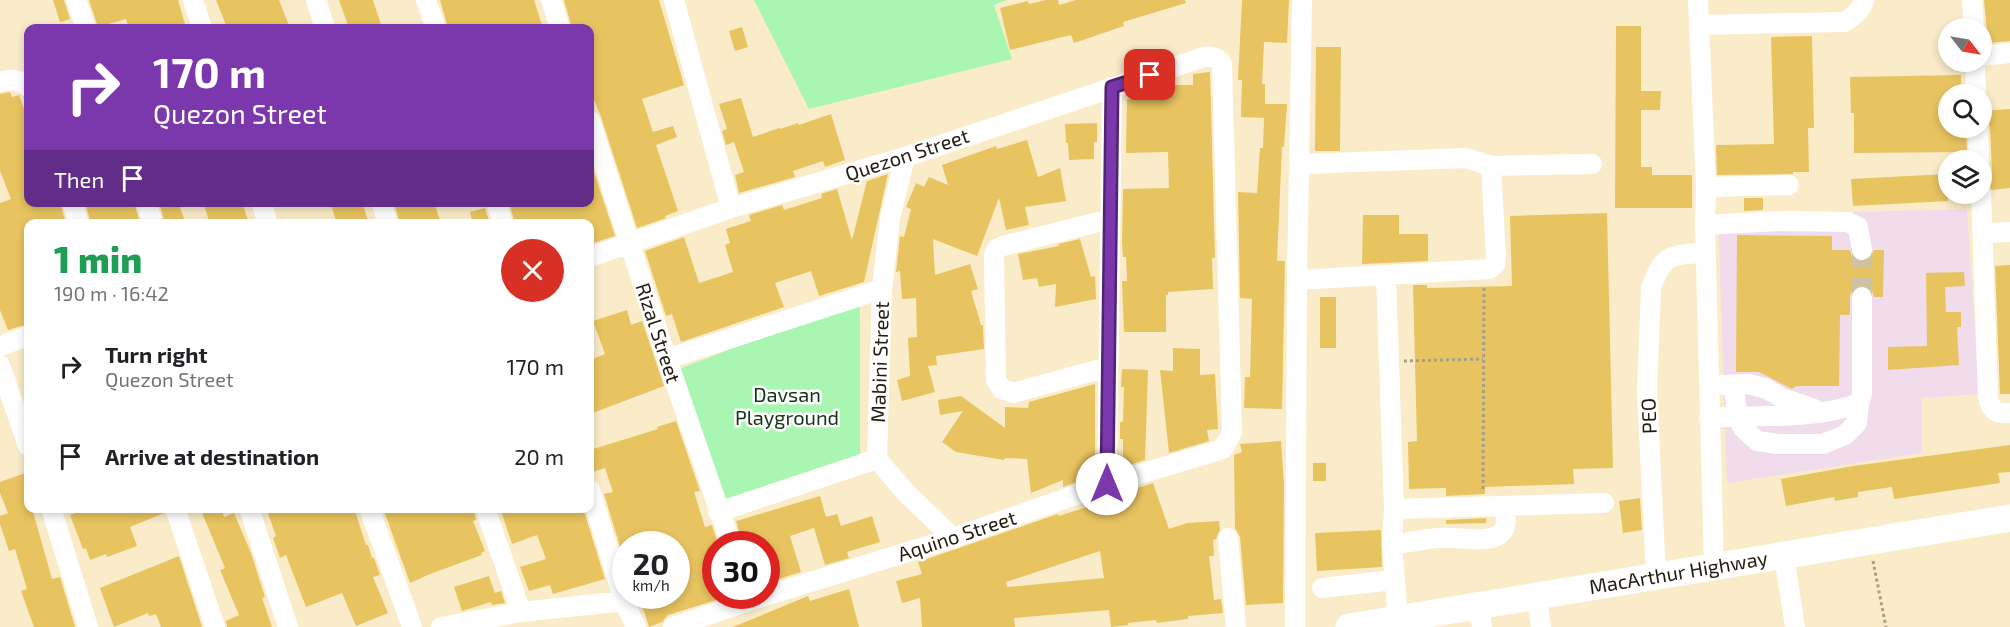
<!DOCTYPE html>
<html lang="en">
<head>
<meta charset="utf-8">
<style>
	body { margin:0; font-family:"Exo 2",sans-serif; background:#f6f6f6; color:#202124; height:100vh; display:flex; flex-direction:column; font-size:22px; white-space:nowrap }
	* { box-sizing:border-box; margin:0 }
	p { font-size:20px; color:#757577 }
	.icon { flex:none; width:33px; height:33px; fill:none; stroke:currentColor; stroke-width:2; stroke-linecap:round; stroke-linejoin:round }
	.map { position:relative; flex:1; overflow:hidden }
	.panel { position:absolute; left:24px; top:219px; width:570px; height:294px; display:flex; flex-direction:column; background:#fff; border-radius:12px; box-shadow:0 3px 9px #0003 }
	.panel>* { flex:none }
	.guide { position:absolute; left:24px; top:24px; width:570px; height:183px; border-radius:12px; box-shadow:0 3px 9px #0003; background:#7b38ac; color:#fff; overflow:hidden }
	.needle { width:39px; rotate:121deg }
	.controls { position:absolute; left:1938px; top:18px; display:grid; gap:12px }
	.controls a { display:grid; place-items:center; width:54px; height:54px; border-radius:50%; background:#fff; box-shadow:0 3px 9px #0003; font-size:30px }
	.speed { position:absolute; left:612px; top:531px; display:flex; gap:12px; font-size:30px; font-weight:700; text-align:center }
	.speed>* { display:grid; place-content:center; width:78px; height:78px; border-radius:50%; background:#fff; box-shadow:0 3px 9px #0003; line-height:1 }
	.speed small { font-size:15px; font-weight:400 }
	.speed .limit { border:9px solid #d22; background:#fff; color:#111 }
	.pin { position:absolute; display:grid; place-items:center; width:51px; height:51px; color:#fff; margin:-26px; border-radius:12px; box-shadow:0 3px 9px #0006 }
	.me { position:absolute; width:66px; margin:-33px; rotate:0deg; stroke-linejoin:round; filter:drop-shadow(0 0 4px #0008) }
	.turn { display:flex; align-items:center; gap:21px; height:126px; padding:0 30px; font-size:27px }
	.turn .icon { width:78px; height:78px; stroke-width:2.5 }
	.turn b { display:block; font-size:42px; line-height:51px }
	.then { display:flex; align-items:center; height:57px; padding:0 30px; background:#0003; gap:12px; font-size:22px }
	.round { display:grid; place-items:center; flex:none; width:63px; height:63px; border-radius:32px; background:#f6f6f6 }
	.headline { display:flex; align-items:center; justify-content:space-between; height:102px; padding:0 30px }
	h1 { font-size:36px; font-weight:800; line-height:45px; color:#1e9e55 }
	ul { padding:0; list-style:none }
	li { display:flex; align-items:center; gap:18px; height:90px; padding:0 30px }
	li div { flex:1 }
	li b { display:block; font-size:22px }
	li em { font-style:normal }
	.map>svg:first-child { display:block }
	.medical { fill:#f0dceb }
	.green { fill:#a8f6b1 }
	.building { fill:#e8c460; fill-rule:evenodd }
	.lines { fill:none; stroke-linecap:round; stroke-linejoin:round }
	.minor-tunnel { stroke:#cfc2a4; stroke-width:20; stroke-dasharray:20 10; stroke-linecap:butt }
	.path { stroke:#a89e83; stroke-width:3; stroke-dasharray:3 3; stroke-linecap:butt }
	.minor { stroke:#fff; stroke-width:20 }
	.highway { stroke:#fff; stroke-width:27 }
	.route-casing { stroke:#502470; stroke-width:15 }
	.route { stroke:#7b38ac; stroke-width:10 }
	.labels { text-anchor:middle; stroke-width:5; stroke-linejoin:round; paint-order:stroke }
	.street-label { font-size:20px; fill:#211c0f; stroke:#fff }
	.park-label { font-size:20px; fill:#123318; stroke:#fff }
</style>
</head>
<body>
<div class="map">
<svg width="2010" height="627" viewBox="0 0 2010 627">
	<rect width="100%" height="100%" fill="#faecc9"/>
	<path class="medical" d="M1967 209 1979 394 1922 398V453L1727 483 1718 216Z"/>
	<path class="green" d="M754 0H1007L994 5 1012 59 809 109Z
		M860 300V457L717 509 671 372Z"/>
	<path class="building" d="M53 0H64L70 19 60 22Z
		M89 0H178L186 28H129L126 19 98 27Z
		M216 0H279L290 28H227Z
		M339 0H373L382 28H349Z
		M440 0H534L542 25 533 28H448Z
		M564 0H659L684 85 642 99 653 132 673 126 677 137 656 145 678 211 665 216 666 218 637 228 601 117 590 90V28H572Z
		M1046 0H1058L1059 5 1076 0H1185L1186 3 1123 22 1124 26 1074 43 1071 35 1010 50 1000 8 1028 1 1029 4Z
		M1242 0H1289L1287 43 1264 42 1262 84H1265V104H1287L1284 147H1282L1277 261H1285L1282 409 1244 408 1245 377H1250L1252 299 1240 298 1238 192 1257 193 1260 148H1263L1264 118 1241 117 1242 80H1238Z
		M1984 0H2010V41L1988 43Z
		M1616 26H1641V91H1661L1660 110H1641V167H1652V175H1692V208H1615Z
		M742 27 748 47 735 51 729 31Z
		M1812 36 1814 128H1808L1809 172H1793V174L1717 175 1716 145 1774 144 1771 37Z
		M1316 47H1341L1340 151H1315Z
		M1210 72 1215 258H1212L1213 289 1168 292V295H1166V332H1124L1122 281H1127L1126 257H1123L1122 241 1123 189 1169 188 1168 152 1126 153 1127 99 1167 96V85H1193V74Z
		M1961 75V94H1948V128H1966L1967 152 1854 153V113H1851L1850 77Z
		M10 92 12 97 19 95 28 120V202H60L66 224H28V324L8 330 0 310V203L11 199 0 171V94Z
		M741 98 753 137 779 128 780 129 798 123 799 125 831 114 845 160 825 167 823 161 793 171 795 177 739 193 735 175 744 172 734 142 726 145 722 131 727 129 719 104Z
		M2010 109V188L1992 190 1987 184 1983 183V172H1992L1990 127 1988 121 1982 117V111Z
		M1097 123V142H1094V159L1069 160 1068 143H1066L1065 124Z
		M1027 140 1038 177 1060 168 1066 201 1025 207 1029 225 1006 230 999 198 977 256 933 239 935 275 970 264 978 289 971 291 981 325H983L984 349 936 356 937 365 928 366 935 392 902 401 897 380 910 376 908 338 917 337 916 298 902 299 900 271 896 272 900 236 904 237 911 209 906 207 916 183 924 187 929 177 948 185 942 165 996 146 997 149Z
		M594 172 615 236 590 244V224H515L509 202H590V173Z
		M888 174 864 282 819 296 811 271 775 283 784 307 681 342 672 314 666 316 645 251 684 237 699 283 733 272 725 245 730 243 726 229 751 221 749 215 782 205 784 210 822 198 821 194 837 189 852 240 867 181Z
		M1948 174V201L1853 206 1851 179Z
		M1744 198H1763V210L1744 211Z
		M85 202H134L140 224H91Z
		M159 202H178L186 224H165Z
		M203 202H242L249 224H210Z
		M330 202H362L369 224H337Z
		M394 202H434L441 224H400Z
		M485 208 490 224H473L470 212Z
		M1607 213 1613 468 1573 469 1574 484 1485 487V494L1446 496V488L1409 489 1408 442 1417 441 1413 285H1427V288L1512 286 1510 216Z
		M1363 215H1399V234H1428V261L1362 264Z
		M1737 235 1832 236V250H1850L1852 257 1858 261 1869 260 1874 250H1884L1883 297H1874L1872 291 1867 286H1857L1852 291 1850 296V315H1840L1839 386H1796L1792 389 1759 372H1736Z
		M1080 239 1091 277 1095 276 1096 299 1055 307 1056 284 1039 287 1037 278 1023 280 1018 254 1059 246 1058 244Z
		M2010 265V394H2000L1995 266Z
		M1964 272 1965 286 1945 287 1946 312H1961V327H1957L1959 365 1888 370V347L1927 346 1926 273Z
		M1320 297H1336V348H1320Z
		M627 310 631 325 642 321 664 386 590 414V360L605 354 593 321Z
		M1173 348 1200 349V375L1215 374 1218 429 1207 430 1209 441 1169 453 1160 370 1173 371Z
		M1122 369 1148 370 1145 460 1123 467V439H1120V422H1123L1124 387H1121Z
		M1095 384V475L1063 487V480L1031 493 1027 459 1005 458 1004 460 956 452 942 442 963 411 940 415 938 400 961 396 1005 428V407L1028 408 1029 402Z
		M676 421 700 491 694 492 705 527 712 525 718 544H716V600L668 615 662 622 649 627 639 596H676V544H626V549L621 550 604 494 613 492 605 468 590 473V450L658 429 657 427Z
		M1281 441 1284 484 1283 603 1246 605 1240 537 1235 528 1234 455 1242 452 1240 444Z
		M2010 445V472L1998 473 2000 483 1894 499 1892 487 1858 492V497L1835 501 1834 497 1786 506 1781 479 1853 466Z
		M1313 463H1326V481H1313Z
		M28 472V508H32L52 579 60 577 75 627H34L21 591 27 589 15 549 9 551 0 524V516L8 513 0 493V482Z
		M1153 483 1169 529 1187 523 1219 521 1220 530 1216 539 1213 540 1214 556H1209L1214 600 1221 599 1223 613 1188 616V619L1157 623 1156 620 1128 623V625L1111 627 1109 610 1014 618 1015 627H922L920 598 902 603 896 581 922 574 918 562 1058 514 1059 516 1096 504V502ZM1100 551 1104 578 1007 587 1006 582Z
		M820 496 826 517 837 514 841 526 872 516 880 542 847 552 849 558 825 565 814 528 790 536 801 572 766 583V544H743L736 521Z
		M1640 498 1642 530 1623 533 1619 501Z
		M88 508H163L164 513 130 527 137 546 107 557 106 554 90 560 86 548 83 549 70 515Z
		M200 508H221L224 517 234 513 251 553 265 597 262 598 272 627H227L226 621 239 615 220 570 225 568Z
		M266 508H354L366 545H368L372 558H374L380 575 373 577 388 613 356 626 342 593 306 607 286 555 280 558 273 538 276 536Z
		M383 508H473L476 520 473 521 485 551 481 553 482 555 430 574 410 583Z
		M500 508H583L605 579 553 594 550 585 529 591 520 567 546 559 537 535 512 544Z
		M1486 518V523L1446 524V520Z
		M1381 530 1382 567 1317 571 1315 533Z
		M179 556 202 627H161L156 614 149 616 148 613 114 627 100 588Z
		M489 576 495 593 501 591 505 603 492 605 491 602 462 611 454 587Z
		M849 589 859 627H733L808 596 810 601Z"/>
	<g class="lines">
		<path class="minor-tunnel" d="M1862 297V250"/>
		<path class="path" d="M1404 361 1483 359
			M1483 489 1484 286
			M1873 561 1886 627"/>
		<path class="minor" d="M76 0 86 28
			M193 0 202 28
			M316 0 325 28
			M426 0 436 28
			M551 0 560 28
			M674 0 731 208
			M1698 0 1706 187 1705 225 1714 568
			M1972 0 1974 28
			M1699 25 1844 22C1853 17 1862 10 1864 0
			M1982 56 2010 53
			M1975 62 1976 94
			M0 82C12 78 18 79 28 87
			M590 121 667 359 731 544
			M1978 128 1979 160
			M905 157 890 218 882 289 877 459 907 494 953 538
			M1301 164 1466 158 1491 166
			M1706 187 1789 185
			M1981 194 1988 396C1990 410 1996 414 2010 413
			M72 202 79 224
			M146 202 153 224
			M261 202 268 224
			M381 202 388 224
			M496 202 503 224
			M1705 225 1782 221 1848 222 1858 227 1862 250
			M1983 233 2010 232
			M590 257 731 208 905 157 1207 56 1216 58 1222 64 1232 432 1223 449 1107 484 953 538 752 600 673 627
			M1386 275 1394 509 1392 545 1398 619
			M1297 280 1490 269 1495 264 1496 258 1491 166 1592 164
			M0 346 28 336
			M667 359 882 289
			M0 365 28 446
			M1108 367 1013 393 1002 389 996 380 994 255 997 249 1003 246 1110 219
			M1723 385 1749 384 1767 389 1782 398 1814 409
			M1734 385 1737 416 1743 428 1757 441 1778 444H1823L1845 435 1857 423 1859 403
			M1709 417C1752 416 1821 419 1859 403L1862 394V297
			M1107 484 1112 87
			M590 490 624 601 636 627
			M51 508 88 627
			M175 508 215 627
			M249 508 288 627
			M369 508 412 627
			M485 508 521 612
			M1394 509 1604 503
			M718 512 877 459
			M1228 538 1236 627
			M1392 545C1407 543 1423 539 1438 538 1463 535 1519 554 1503 506
			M1784 556 1795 627
			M1656 577 1647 391 1651 288C1664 253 1670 255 1705 253
			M1322 588 1393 580
			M1537 597 1541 627
			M1479 607 1482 627
			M441 627 521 612 624 601
			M1295 627 1297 280 1302 0"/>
		<path class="highway" id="s1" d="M1349 627 2010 518"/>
	</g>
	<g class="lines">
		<g class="route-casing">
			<path id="route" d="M1107 484 1112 87 1150 75"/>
		</g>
		<use href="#route" class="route"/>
	</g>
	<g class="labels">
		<g class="street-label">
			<text transform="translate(907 155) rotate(-18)" y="7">Quezon Street</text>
			<text transform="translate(658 333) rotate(72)" y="7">Rizal Street</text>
			<text transform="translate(880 362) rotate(-88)" y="7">Mabini Street</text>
			<text transform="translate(1649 416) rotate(-92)" y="7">PEO</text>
			<text transform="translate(957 536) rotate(-18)" y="7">Aquino Street</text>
			<text dy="7" stroke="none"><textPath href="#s1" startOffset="334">MacArthur Highway</textPath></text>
		</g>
		<g class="park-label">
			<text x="787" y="402">Davsan<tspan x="787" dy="23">Playground</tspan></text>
		</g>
	</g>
</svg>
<div class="controls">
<a><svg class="needle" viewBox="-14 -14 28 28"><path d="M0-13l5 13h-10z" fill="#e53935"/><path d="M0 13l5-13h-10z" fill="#757577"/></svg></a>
<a><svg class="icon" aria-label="search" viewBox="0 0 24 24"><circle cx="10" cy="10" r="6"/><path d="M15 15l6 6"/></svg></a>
<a><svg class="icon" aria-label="layers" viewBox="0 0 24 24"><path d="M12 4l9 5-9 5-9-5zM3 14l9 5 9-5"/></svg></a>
</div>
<div class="speed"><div>20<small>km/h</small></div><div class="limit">30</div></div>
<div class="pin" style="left:1150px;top:75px;background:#d93025"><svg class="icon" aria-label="arrive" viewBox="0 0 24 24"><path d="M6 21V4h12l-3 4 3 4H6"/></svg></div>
<svg class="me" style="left:1107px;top:484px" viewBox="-20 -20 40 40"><circle r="19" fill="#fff"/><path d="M0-13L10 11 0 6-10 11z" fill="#7b38ac"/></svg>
<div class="guide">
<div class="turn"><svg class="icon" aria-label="right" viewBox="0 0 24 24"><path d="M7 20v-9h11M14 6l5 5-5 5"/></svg><div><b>170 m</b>Quezon Street</div></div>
<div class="then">Then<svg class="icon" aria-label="arrive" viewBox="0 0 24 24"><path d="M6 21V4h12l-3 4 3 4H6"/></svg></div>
</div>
<section class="panel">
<div class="headline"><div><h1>1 min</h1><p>190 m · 16:42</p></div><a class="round" style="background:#d93025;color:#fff"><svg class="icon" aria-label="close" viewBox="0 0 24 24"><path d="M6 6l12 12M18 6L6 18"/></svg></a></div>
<ul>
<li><svg class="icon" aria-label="right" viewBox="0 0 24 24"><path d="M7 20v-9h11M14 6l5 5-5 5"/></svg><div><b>Turn right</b><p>Quezon Street</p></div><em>170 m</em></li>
<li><svg class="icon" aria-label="arrive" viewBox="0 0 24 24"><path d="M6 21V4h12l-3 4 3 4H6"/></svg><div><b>Arrive at destination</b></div><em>20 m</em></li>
</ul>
</section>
</div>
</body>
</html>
